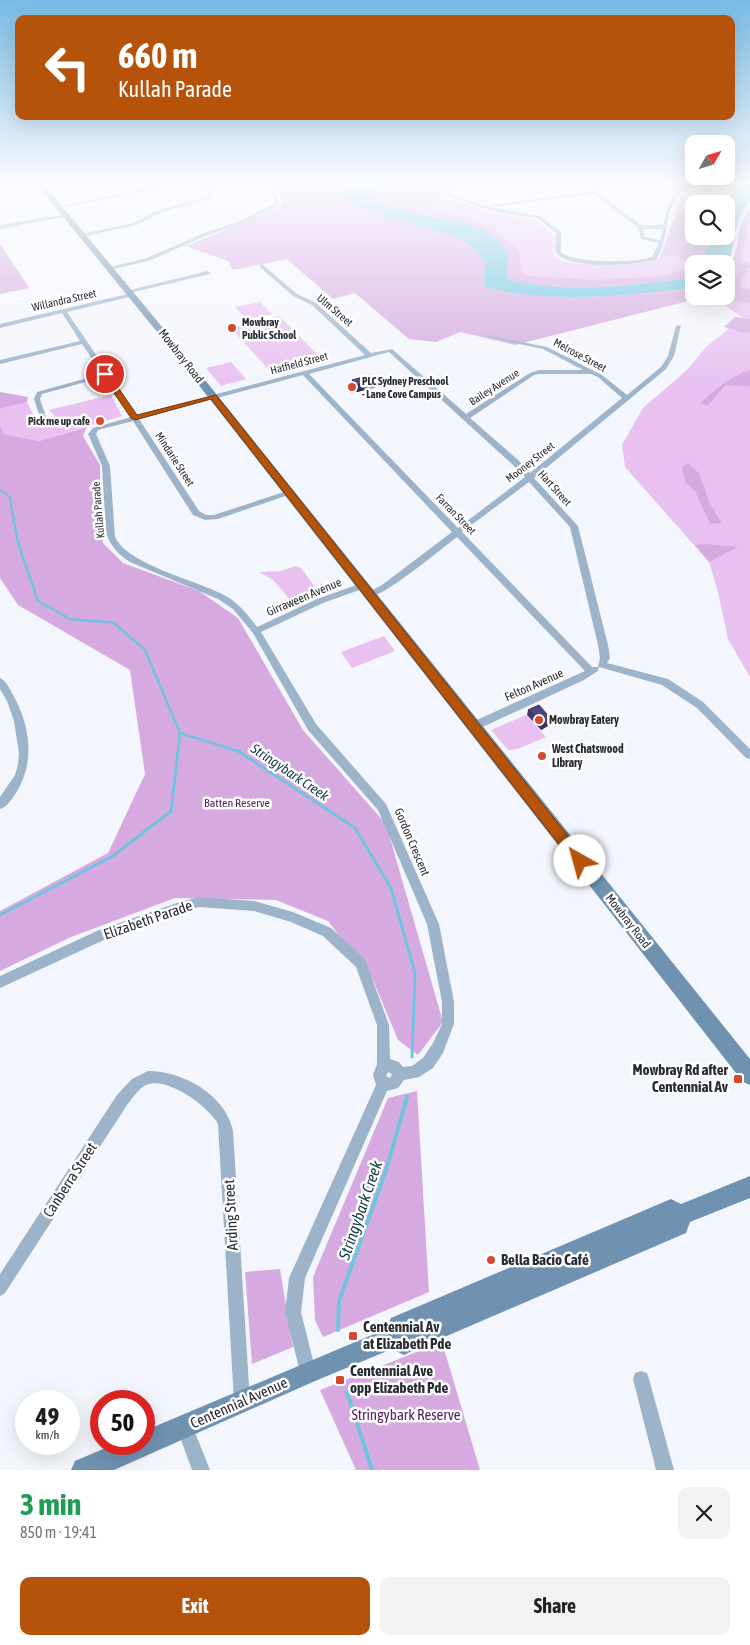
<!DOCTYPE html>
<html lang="en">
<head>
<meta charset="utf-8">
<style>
	body { margin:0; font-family:"Asap Condensed",sans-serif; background:#f2f2f2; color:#202124; height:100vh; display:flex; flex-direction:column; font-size:19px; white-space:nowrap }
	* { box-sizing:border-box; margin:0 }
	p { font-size:16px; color:#757577 }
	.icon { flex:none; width:28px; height:28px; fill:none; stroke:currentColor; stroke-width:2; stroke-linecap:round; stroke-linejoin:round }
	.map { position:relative; height:1470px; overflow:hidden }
	.details { display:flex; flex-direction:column; background:#fff; flex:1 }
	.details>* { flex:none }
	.guide { position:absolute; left:15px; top:15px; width:720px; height:105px; border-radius:10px; box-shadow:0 5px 20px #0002; background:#b45309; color:#fff; overflow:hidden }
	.needle { width:32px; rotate:51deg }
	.buttons { position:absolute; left:685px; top:135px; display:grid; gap:10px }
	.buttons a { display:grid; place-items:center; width:50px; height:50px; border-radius:10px; background:#fff; box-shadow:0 5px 20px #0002; font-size:25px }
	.speed { position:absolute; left:15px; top:1390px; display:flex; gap:10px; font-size:25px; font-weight:700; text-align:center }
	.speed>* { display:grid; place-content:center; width:65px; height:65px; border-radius:50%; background:#fff; box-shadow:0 5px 20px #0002; line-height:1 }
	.speed small { font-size:12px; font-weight:400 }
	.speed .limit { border:8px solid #d22; background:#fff; color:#111 }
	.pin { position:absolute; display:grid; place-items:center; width:42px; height:42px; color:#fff; margin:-21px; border:2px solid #fff; border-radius:50%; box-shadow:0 1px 5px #0007 }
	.me { position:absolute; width:55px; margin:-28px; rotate:322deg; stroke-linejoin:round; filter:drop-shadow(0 0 4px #0008) }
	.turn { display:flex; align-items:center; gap:18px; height:105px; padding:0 20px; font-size:22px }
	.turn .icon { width:65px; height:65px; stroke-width:2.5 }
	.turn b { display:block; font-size:35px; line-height:42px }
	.round { display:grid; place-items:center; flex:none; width:52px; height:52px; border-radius:10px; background:#f2f2f2 }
	.headline { display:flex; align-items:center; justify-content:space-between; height:85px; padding:0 20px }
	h1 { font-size:30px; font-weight:700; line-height:38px; color:#1e9e55 }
	.button { display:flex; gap:10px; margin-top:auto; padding:10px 20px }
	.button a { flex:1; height:58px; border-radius:10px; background:#b45309; color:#fff; font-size:20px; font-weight:700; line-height:58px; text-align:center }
	.button a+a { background:#f2f2f2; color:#202124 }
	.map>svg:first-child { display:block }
	.green { fill:#e8c1f1 }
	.forest { fill:#d6aae1 }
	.water { fill:#70c4df }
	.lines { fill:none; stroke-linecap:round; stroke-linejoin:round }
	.stream-far4 { stroke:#70c4df; stroke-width:1 }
	.stream-far3 { stroke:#70c4df; stroke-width:2 }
	.stream-far2 { stroke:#70c4df; stroke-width:2.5 }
	.stream-far1 { stroke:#70c4df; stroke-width:3 }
	.stream { stroke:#70c4df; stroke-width:4 }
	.minor { fill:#9cb3c9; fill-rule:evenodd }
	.secondary { fill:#6f92b1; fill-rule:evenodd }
	.wall { fill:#473a6a }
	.shaded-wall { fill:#3a2f56 }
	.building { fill:#53437b; stroke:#3a2f56 }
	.route { fill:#b45309; stroke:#753606 }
	.poi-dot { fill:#d54a2c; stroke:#fff; stroke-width:2 }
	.labels { text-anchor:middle; stroke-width:5; stroke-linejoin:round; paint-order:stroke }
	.far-street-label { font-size:11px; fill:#292b32; stroke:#fff }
	.far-poi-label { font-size:11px; font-weight:bold; fill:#292b32; stroke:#fff; text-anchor:start }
	.street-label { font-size:12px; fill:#292b32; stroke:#fff }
	.poi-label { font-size:12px; font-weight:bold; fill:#292b32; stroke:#fff; text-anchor:start }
	.park-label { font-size:12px; fill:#562062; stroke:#fff }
	.water-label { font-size:14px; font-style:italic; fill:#133a46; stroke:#fff }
	.near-street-label { font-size:15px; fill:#292b32; stroke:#fff }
	.near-poi-label { font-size:15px; font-weight:bold; fill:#292b32; stroke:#fff; text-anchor:start }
	.near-park-label { font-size:15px; fill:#562062; stroke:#fff }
	.near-water-label { font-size:16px; font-style:italic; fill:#133a46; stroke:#fff }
</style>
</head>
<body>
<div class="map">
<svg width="750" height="1470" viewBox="0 0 750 1470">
	<rect width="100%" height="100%" fill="#f4f6fd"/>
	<path class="green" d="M390 181 442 191 443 196 448 199 487 211 537 220 554 236V256L562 261 580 264 647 262 660 257 681 197 708 204H694V236H709L701 264H694V272L683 279 529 285 474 227 444 217 416 212Z
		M750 208V677L728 639 718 592 709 562 625 467 622 445 643 408 687 370 707 346 743 318 721 303 718 296H726V277L735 254 741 226Z
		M260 302 272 314 247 320 235 307Z
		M279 316 320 357 269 370 231 328Z
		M231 362 246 379 221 386 206 368Z
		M111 395 122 416 39 441 4 434 0 425V409L27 402 33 414 32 419 35 422H46L55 416 49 410Z
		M295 566 301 568 321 595 297 608 273 580 259 572 281 571Z
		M384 636 395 651 352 668 341 652Z
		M526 715 546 737 518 749 508 750 491 730Z"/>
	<path class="forest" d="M270 181H361L337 193 378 215 456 237 471 246 485 262 484 286C544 304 631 296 694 288V296H708L515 345 460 332 436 342 409 339 355 293 333 299 287 259 233 270 228 261 186 246 241 224 280 206 283 203 276 185Z
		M390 181H458C446 182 441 192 438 202L417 206 454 214 494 228 519 251 521 272 530 276 592 280 658 277 688 269 687 261 674 255 661 257 681 197 708 204H694V236H709L708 247 701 264H694V272L683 279C626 286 564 294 507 279L495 239C479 230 463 222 445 218 421 211 390 213 373 191Z
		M749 209 748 225 741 260 750 264V266L741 280 740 288 750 289V303L724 300 720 296H726V277L735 254 741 226Z
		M0 245H1L29 288 0 294Z
		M735 317 750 319V332L744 333 724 327Z
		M750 370V386L726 385 707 406 701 403C716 389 730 376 750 370Z
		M0 392 28 397 27 402 0 409Z
		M0 425 4 434 39 441 87 427 83 436 100 465V514L103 543 123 563 199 591 238 618 303 730 386 824 443 1022 418 1055 398 1040 373 980 328 921 276 900 175 898 71 937 0 971V911L108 853 145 774 130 670 18 605 0 578Z
		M688 463 699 473 710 504 722 523 710 524 695 491 685 482 682 466Z
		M705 544 738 547 709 562 695 545Z
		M417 1091 429 1292 323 1337 315 1320 313 1277 388 1098Z
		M280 1269 293 1347 252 1364 245 1272Z
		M442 1342 480 1470H356L320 1390Z"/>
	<path class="water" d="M361 181H390L373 192C397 224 480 208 506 250 512 261 504 269 508 279 564 294 626 286 683 279L694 272V288C629 296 547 304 484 287L485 262 471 246 456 237 378 215 345 200 336 193Z
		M750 183V202C731 220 737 247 726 269V264H701L708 247 709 236H726V204L720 203 736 190Z"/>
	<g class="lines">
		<path class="stream-far4" d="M727 261 750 267"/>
		<path class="stream-far3" d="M0 490 10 497 12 511"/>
		<path class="stream-far2" d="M12 510 18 543 38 601 70 619 114 623 145 650 180 733 241 752
			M178 752 180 733"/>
		<path class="stream-far1" d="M238 751 355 828 391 888 415 973 412 1057
			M0 915 113 856 171 811 178 751"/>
		<path class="stream" d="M338 1330 339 1301 386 1170 407 1097
			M347 1392 372 1470"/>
		<path class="minor" d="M185 181 211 188 213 192 211 198 163 212 137 225 82 237 80 234 133 223 159 210 207 197 209 192 207 190 186 183 59 208 57 207Z
			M264 181H269L273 185 279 202 277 206 244 223 208 235 151 260 110 270 107 268 147 258 204 233 240 221 273 204 275 202 269 186Z
			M464 181H473L460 184 449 194 486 206 593 191 590 181H594L599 194 641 225H663C667 206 676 180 700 181 693 186 683 189 677 196 664 214 670 240 656 259 638 266 564 270 555 251L556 233 537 218 496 212 445 196V192L457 182ZM594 194 638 228 641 239 659 243 652 257C636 263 573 264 561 252V232L540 216 490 207ZM643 229H663L660 240 645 237Z
			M66 214 68 216 0 229V225Z
			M262 264 297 294 316 303 371 353 392 349 466 414 530 373 539 370H583L543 349 486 337V335L547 347 602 375 627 395 661 367 668 356 676 326 681 325 674 356 666 369 534 478 578 526 608 645 610 658 607 663 668 679 703 702 750 749V759L746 758 697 708 662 685 599 667 598 671 584 680 478 729H470L469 726 470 723 585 671 457 537C442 548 381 600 367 597L366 595 367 593 382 585 452 532 303 375 139 419 199 511 206 515H214L287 491H293L294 493 218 519 205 520 193 515 133 421 98 430 96 434 110 466 115 537C128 565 196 580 224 595 238 602 247 614 257 627L317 599 362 583 366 586 365 588 323 603 261 632 316 724 386 804 439 924 454 1002V1024L443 1053 433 1068 419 1077 404 1080 398 1088 387 1091 305 1278 301 1312 316 1372 314 1378 308 1380 302 1378 300 1372 285 1312 289 1278 376 1085 373 1075 377 1064V1025L356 967 323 936 291 922 254 911 199 907 177 913 106 939 0 988V976L99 930 177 903 199 897 254 901 293 912 331 928 365 959 389 1025 390 1059 399 1062 403 1067 412 1066 423 1058 433 1043 442 1024V1002L427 924 378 810 308 730 253 633 233 609 218 599 130 562C118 554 110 546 106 532L102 466 88 434 93 428 131 417 104 377 42 394 40 399 46 417 43 419 40 417 34 399 37 392 102 374 82 344 0 364V360L80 341 62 313 0 328V324L132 293 134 294V296L67 312 137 415 365 355 312 305 293 296 260 267V265ZM389 352 512 464 525 477 458 528 309 374ZM539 374H591L598 377 622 398 530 473 518 460 470 418 534 375ZM529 482 570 527 598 645 600 658 598 667H592L462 532ZM388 1072 392 1074 390 1078 386 1076Z
			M208 271 211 273 210 274 129 293 126 291Z
			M0 678C6 681 9 687 12 693 30 724 36 761 16 793 12 799 7 807 0 809V797L15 775 18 764 19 753 14 721 7 701 0 689Z
			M148 1071C183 1071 226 1095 233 1131L250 1402 248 1408 242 1410 236 1408 234 1402 218 1124C208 1106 167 1076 146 1085 138 1089 132 1099 127 1105L5 1293 0 1296V1274L117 1095 132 1079Z
			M641 1371 647 1373 649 1379 674 1470H656L633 1379 635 1373Z
			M184 1418 190 1420 210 1470H192L176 1426 178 1420Z"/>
		<path class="secondary" d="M34 181H41L168 334 750 1059V1085L743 1082 162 338Z
			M750 1176V1198L690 1222 686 1233 412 1351 404 1355 392 1349 315 1381 114 1470H71L75 1461 115 1444H144V1431L386 1329 391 1318 671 1199 681 1204Z"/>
	</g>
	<path class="wall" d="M352 380 376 387 357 392 352 387Z
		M528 710 552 720 551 724 541 730 527 715Z"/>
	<path class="shaded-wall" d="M376 380V387L357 392V385Z
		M552 720 551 724 541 730 542 725Z"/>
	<path class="building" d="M370 375 376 380 357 385 352 380Z
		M539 705 552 720 542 725 528 710Z"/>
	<linearGradient id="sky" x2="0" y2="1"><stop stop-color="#78bae4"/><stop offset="0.47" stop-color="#fafbfe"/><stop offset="1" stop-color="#fafbfe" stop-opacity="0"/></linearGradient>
	<rect width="750" height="387" fill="url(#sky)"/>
	<path class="route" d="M102 373H108L137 415 216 395 585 857 586 861 585 865 580 866 575 865 211 399 135 420 131 418 101 374Z"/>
	<g class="poi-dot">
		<circle cx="232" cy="328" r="5"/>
		<circle cx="352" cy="387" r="5"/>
		<circle cx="100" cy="421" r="5"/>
		<circle cx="539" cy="720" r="5"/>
		<circle cx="542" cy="756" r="5"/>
		<rect x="733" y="1074" width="10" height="10" rx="2.5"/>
		<circle cx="491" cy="1260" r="5"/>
		<rect x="348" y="1331" width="10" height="10" rx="2.5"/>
		<rect x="335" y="1375" width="10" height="10" rx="2.5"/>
	</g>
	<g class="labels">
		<g class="far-street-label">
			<text transform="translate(64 300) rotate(-13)" y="4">Willandra Street</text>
			<text transform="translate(335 310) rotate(40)" y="4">Ulm Street</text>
			<text transform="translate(580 355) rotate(28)" y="4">Melrose Street</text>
			<text transform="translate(299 363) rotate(-15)" y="4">Hatfield Street</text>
			<text transform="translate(494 387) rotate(-33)" y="4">Bailey Avenue</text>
			<text transform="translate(175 459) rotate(57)" y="4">Mindarie Street</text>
			<text transform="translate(530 462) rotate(-38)" y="4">Mooney Street</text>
			<text transform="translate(555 488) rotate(48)" y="4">Hart Street</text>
			<text transform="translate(98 510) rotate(-95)" y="4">Kullah Parade</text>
			<text transform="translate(456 514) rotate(46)" y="4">Farran Street</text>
		</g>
		<g class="far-poi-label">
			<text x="242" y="326">Mowbray<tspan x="242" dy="13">Public School</tspan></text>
			<text x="362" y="385">PLC Sydney Preschool<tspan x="362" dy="13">- Lane Cove Campus</tspan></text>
			<text x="90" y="425" text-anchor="end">Pick me up cafe</text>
		</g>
		<g class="street-label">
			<text transform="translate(181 356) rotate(52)" y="4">Mowbray Road</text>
			<text transform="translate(304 597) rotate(-23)" y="4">Girraween Avenue</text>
			<text transform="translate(534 685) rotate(-24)" y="4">Felton Avenue</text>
			<text transform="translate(412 842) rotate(67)" y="4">Gordon Crescent</text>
			<text transform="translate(628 921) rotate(52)" y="4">Mowbray Road</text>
		</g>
		<g class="poi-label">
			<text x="549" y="724">Mowbray Eatery</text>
			<text x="552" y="753">West Chatswood<tspan x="552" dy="14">Library</tspan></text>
		</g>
		<g class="park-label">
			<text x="237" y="807">Batten Reserve</text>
		</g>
		<g class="water-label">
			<text transform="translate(290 772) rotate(34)" y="5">Stringybark Creek</text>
		</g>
		<g class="near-street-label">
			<text transform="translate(148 920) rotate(-19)" y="5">Elizabeth Parade</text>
			<text transform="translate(70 1180) rotate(-57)" y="5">Canberra Street</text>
			<text transform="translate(231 1215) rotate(-93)" y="5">Arding Street</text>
			<text transform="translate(239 1403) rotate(-24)" y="5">Centennial Avenue</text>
		</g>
		<g class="near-poi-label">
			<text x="728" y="1075" text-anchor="end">Mowbray Rd after<tspan x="728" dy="17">Centennial Av</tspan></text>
			<text x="501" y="1265">Bella Bacio Café</text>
			<text x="363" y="1332">Centennial Av<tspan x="363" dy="17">at Elizabeth Pde</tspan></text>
			<text x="350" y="1376">Centennial Ave<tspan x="350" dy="17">opp Elizabeth Pde</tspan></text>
		</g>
		<g class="near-park-label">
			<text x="406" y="1420">Stringybark Reserve</text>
		</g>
		<g class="near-water-label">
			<text transform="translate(360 1210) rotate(-71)" y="6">Stringybark Creek</text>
		</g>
	</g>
</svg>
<div class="buttons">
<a><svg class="needle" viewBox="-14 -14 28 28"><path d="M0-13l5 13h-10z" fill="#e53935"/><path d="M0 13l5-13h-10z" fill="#757577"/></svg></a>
<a><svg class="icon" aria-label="search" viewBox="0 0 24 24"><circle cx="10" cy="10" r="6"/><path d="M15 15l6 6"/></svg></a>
<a><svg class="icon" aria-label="layers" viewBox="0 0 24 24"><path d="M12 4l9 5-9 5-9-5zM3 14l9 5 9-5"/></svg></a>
</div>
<div class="speed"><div>49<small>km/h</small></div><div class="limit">50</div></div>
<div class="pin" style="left:105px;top:374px;background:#d93025"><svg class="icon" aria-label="arrive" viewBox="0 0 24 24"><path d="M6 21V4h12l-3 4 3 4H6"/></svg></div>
<svg class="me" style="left:580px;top:861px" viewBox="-20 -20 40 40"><circle r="19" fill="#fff"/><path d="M0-13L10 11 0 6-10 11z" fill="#b45309"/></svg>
<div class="guide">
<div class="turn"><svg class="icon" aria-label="left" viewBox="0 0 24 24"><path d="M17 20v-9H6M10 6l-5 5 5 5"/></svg><div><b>660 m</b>Kullah Parade</div></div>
</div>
</div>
<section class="details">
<div class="headline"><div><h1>3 min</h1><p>850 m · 19:41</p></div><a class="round"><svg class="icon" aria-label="close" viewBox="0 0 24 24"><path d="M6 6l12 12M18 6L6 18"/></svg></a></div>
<div class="button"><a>Exit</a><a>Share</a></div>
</section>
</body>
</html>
